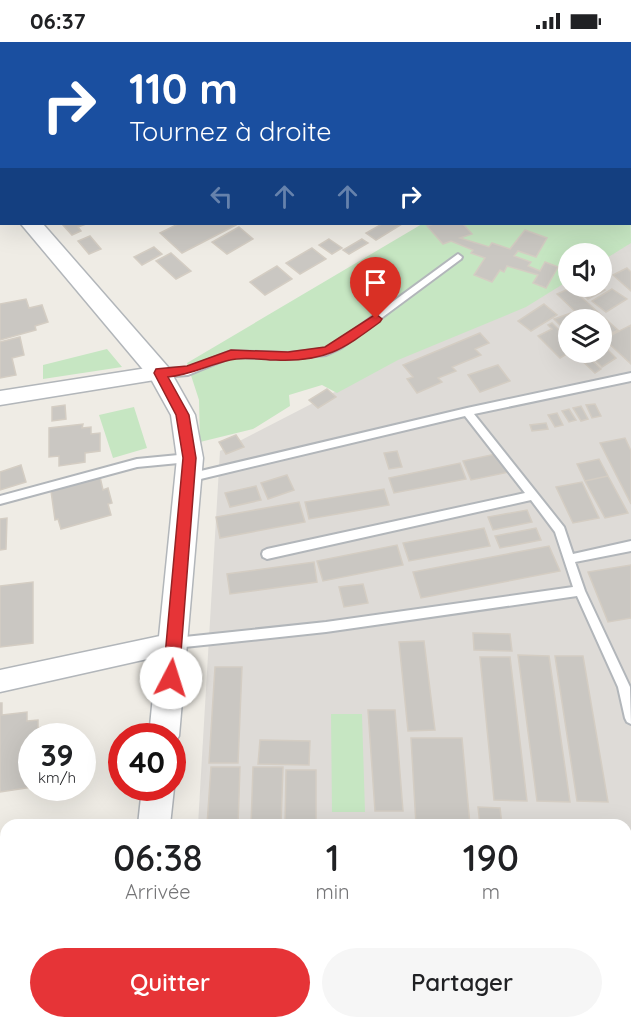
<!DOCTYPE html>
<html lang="fr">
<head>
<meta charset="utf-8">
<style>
	body { margin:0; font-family:Quicksand,sans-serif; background:#f6f6f6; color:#202124; height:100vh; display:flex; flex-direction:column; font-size:22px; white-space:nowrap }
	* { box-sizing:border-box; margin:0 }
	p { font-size:20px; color:#757577 }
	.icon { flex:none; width:33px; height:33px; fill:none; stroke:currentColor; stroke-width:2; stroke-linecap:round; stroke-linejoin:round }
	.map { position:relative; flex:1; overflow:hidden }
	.drawer { position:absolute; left:0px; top:777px; width:632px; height:210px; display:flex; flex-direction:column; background:#fff; border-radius:18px 18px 0 0; box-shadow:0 6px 24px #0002 }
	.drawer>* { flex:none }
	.top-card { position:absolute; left:0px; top:0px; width:632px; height:183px; box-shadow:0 6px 24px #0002; background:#1a4fa0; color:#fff; overflow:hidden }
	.tools { position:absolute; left:558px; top:201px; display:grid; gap:12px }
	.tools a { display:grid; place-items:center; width:54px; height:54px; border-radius:50%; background:#fff; box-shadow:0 6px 24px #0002; font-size:30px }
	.speed { position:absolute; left:18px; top:681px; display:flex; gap:12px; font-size:30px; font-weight:700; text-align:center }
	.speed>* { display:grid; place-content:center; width:78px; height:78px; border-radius:50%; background:#fff; box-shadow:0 6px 24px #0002; line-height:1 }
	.speed small { font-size:15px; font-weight:400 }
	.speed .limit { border:9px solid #d22; background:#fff; color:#111 }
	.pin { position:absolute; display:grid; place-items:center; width:51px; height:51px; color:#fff; margin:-62px -26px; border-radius:50% 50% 50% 0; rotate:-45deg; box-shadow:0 0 6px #0007 }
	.pin .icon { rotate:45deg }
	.me { position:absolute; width:66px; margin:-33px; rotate:5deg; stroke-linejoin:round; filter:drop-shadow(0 0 4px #0008) }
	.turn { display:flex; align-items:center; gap:21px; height:126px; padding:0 30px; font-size:27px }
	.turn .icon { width:78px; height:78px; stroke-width:2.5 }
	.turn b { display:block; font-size:42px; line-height:51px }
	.lanes { display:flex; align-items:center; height:57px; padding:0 30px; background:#0003; justify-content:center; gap:30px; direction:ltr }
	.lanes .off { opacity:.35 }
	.eta { display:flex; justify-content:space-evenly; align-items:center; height:102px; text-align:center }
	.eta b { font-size:36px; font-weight:600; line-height:42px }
	.button { display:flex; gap:12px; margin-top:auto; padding:12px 30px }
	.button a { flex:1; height:69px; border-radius:36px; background:#e63437; color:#fff; font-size:24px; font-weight:600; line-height:69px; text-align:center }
	.button a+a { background:#f6f6f6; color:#202124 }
	.status { display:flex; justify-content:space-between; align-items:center; height:42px; padding:0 30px; background:#fff; direction:ltr }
	.status svg { height:16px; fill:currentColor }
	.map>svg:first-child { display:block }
	.industrial { fill:#dedbd7; fill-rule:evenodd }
	.green { fill:#c6e6c2 }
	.water { fill:#a7e0fd }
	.building { fill:#cac7c2; stroke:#d4cdc3; stroke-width:1.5 }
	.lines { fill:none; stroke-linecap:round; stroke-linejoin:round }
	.service-casing { stroke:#b2b6ba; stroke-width:4 }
	.minor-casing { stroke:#b2b6ba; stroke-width:3 }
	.tertiary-casing { stroke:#b2b6ba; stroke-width:3 }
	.service { fill:#fff; fill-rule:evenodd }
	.minor { fill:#fff; fill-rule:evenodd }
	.tertiary { fill:#fff; fill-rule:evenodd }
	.route { fill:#e63437; stroke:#962224; stroke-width:1.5 }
</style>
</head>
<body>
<div class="status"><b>06:37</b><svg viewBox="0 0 49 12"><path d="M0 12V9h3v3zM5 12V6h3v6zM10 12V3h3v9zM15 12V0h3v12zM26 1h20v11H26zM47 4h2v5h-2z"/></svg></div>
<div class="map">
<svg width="631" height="987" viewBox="0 0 631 987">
	<rect width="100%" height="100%" fill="#efece5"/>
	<path class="industrial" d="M631 198V987H185L186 981H626V783H198L220 409 568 230V244H602V213ZM568 278H602V310H568Z"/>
	<path class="green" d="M630 132 631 201 602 219V212H568V239L526 265 398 318 337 351 322 343 289 353 290 364 253 387 200 400 199 358 187 321 422 182H630Z
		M107 307 122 325 43 337V323Z
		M134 365 147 406 113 416 99 373Z
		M331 672H362L365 770H332Z"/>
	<path class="water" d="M322 0H631V129L630 2Z"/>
	<path class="building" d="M62 182H86L78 185 81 189 72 193Z
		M178 182H235L236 183 182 211 160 191Z
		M382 182H402L376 198 366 191Z
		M434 182H463L472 192 460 196 489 205 492 201 510 207 525 188 547 196 536 215 518 209 514 214 531 220 528 224 540 229 545 220 558 225 546 246 533 241 538 233 507 224 504 230 500 228 492 240 474 233 485 216 471 211 473 208 451 199 443 202 427 184Z
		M239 185 253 197 227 212 212 200Z
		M90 194 101 207 89 212 78 199Z
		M329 197 342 206 332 212 319 203Z
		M362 197 368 201 349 212 343 208Z
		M154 205 162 212 142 223 134 215Z
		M312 206 326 217 300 232 286 221Z
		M171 211 191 229 176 237 156 219Z
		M277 224 292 237 265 253 250 240Z
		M627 226 631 230V249L613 233Z
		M574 244H601L605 248 588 257Z
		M571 246 618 288 604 295 602 278H584L557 252Z
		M612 247 627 257 606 270 592 259Z
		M26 257 29 266 42 263 48 280 35 284 36 288 0 298V262Z
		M544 262 557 273 531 289 518 279Z
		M571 271 577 278H568V291L554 277Z
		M552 281 568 297 570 310 560 316 538 294 552 287 548 283Z
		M631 283V322L604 297Z
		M480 291 489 301 475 307 481 313 452 325 456 329 438 336 442 340 417 351 407 337 413 335 403 323Z
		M20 295 24 313 12 316 16 333 0 336V300Z
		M602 302 616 316 602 325 587 310H602Z
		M573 310H583L601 327 595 331Z
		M498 323 510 339 480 350 468 333Z
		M327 347 336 355 318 366 309 358Z
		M595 362 601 374 592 376 586 363Z
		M65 363 66 377 52 379V365Z
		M581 364 588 377 581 379 573 366Z
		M569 367 576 378 569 380 562 369Z
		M557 371 563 383 555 385 548 373Z
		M546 381 548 387 532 389 530 383Z
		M83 382 82 386 91 385V392L100 391V409L85 411V420L59 424V414L49 415V386Z
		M236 393 244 405 226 412 219 400Z
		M625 396 631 409V462L600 401Z
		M397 409 402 425 389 427 384 411Z
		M500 411 509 430 471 438 463 419Z
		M599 417 608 434 585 439 577 422Z
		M460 421 466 437 394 451 389 436Z
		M21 423 26 440 0 448V430Z
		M287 433 294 448 268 457 261 441Z
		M608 434 628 471 605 476 585 439Z
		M100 435 103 448 108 446 112 461 108 462 111 473 61 487 58 477 55 478 51 449Z
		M582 440 599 476 573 481 556 445Z
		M256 444 261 458 230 465 225 451Z
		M384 447 389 463 309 477 305 460Z
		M299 460 305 480 220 496 216 475Z
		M527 468 532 480 493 488 488 475Z
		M7 476 6 507 0 508V477Z
		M484 486 490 504 409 519 403 501Z
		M536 486 541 498 500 506 495 494Z
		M397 503 403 523 323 539 317 519Z
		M549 504 560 529 421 556 413 530Z
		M314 520 317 540 230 552 227 532Z
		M631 523V576L608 580 588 530Z
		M33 540V601L0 605V544Z
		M363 542 368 561 344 565 339 545Z
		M473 591 510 592 512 609 474 608Z
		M424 599 435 688 408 689 399 600Z
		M518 613 549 614 570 760 537 759Z
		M555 614H583L608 760 577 759Z
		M480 615H510L527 759 494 758Z
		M215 625H242L238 721H209Z
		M0 661H2V673L27 670V679L38 678V686L48 684V694H32V745L0 750Z
		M368 668H395L403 769H375Z
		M411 696H462L470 783H416Z
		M260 698 310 699 309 723 258 722Z
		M211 725H240L238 783H207Z
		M253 725H283L281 783H251Z
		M286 728H316V783H285Z
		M478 765 500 766 502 783H480Z
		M6 855V941L0 942V856Z
		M631 949V978L626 979V950Z
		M6 950V981H31H28V987H0V951Z
		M198 981H229V987H197Z
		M593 981H616V987H593Z"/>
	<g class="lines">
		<g class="service-casing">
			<path id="service" d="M99 0H106L98 2Z
				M0 56H2V61H0Z
				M0 67H2V72H0Z
				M458 212 462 215 461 217 341 306 326 313 288 317 232 315 188 333 160 335 155 331 160 327 187 326 231 309 288 311 324 307 335 302Z
				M631 331V339L474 372 564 485 573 512 631 499V509L575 520 585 549 630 645 631 682 627 680 625 676 618 645 577 554 326 590 175 606 171 605 169 601 171 597 175 596 326 580 573 545 555 490 531 458 267 517 263 515 262 512 263 509 267 507 525 451 465 374 188 440 184 439 183 436 184 433 188 432 467 366Z
				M189 412 194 416 189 420 137 425 0 462V454L137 417Z"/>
		</g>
		<g class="minor-casing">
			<path id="minor" d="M160 324 167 326 169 331 167 336 0 363V349Z
				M174 591 182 594 185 601 182 608 174 611 0 650V628Z"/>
		</g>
		<g class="tertiary-casing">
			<path id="tertiary" d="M0 138 2 139V153H0Z
				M21 182H43L168 325 195 373 203 416 179 694 172 706V694H149L177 416 171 373 151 337Z
				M172 743 174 746 170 783H138L142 746H172Z
				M114 981H150L149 987H113Z"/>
		</g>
		<use href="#service" class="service"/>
		<use href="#minor" class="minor"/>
		<use href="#tertiary" class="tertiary"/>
	</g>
	<path class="route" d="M376 272 382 277 380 280C342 308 325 320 276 318 262 318 243 314 230 318 208 323 191 333 168 335L189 373 196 416 179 636 176 641 171 643 166 641 163 636 183 416 176 373 154 331 156 327 187 324 231 308 288 310 325 305Z"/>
</svg>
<div class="tools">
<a><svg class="icon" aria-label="sound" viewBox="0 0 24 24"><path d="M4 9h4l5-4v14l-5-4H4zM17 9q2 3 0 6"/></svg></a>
<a><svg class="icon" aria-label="layers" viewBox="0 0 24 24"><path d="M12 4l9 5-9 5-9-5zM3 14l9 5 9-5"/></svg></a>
</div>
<div class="speed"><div>39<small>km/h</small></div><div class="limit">40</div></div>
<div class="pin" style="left:376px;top:277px;background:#d93025"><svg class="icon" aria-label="arrive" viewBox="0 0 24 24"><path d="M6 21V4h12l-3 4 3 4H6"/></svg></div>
<svg class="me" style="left:171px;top:636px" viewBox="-20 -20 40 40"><circle r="19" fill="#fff"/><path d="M0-13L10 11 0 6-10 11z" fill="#e63437"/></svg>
<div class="top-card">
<div class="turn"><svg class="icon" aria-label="right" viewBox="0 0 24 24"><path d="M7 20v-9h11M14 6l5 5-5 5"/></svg><div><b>110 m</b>Tournez à droite</div></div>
<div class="lanes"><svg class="icon off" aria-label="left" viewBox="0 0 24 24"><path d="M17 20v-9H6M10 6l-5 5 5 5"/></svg><svg class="icon off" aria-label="ahead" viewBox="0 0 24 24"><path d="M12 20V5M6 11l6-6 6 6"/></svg><svg class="icon off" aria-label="ahead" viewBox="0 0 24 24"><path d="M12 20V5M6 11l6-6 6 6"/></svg><svg class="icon" aria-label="right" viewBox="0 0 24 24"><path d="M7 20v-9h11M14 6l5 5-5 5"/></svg></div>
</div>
<section class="drawer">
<div class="eta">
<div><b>06:38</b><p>Arrivée</p></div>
<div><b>1</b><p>min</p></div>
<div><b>190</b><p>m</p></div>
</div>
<div class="button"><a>Quitter</a><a>Partager</a></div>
</section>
</div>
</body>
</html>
